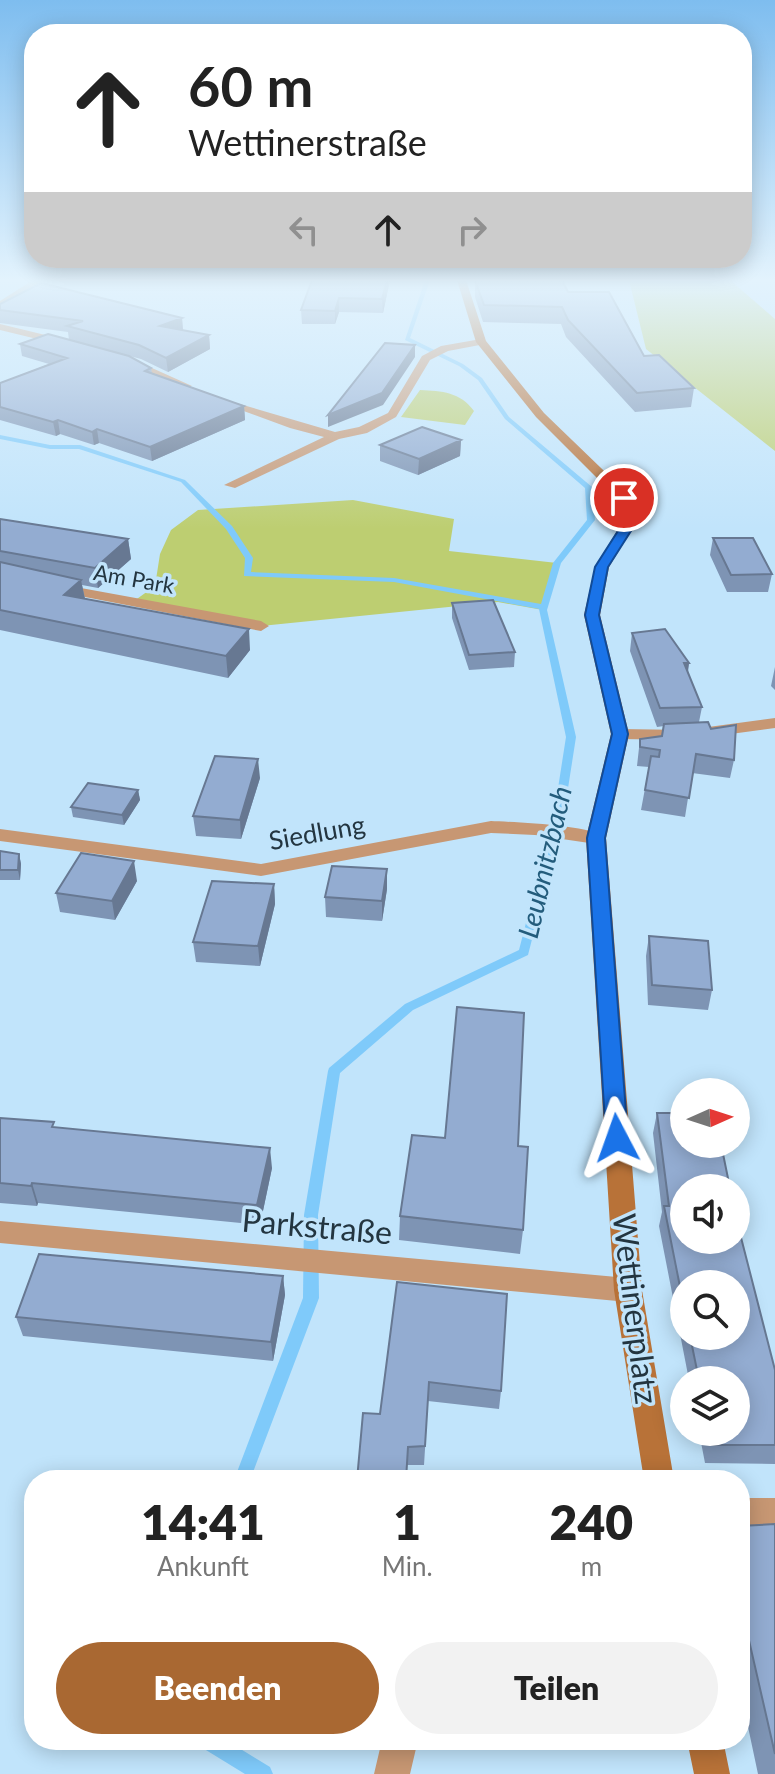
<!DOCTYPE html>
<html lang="de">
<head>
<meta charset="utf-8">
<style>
	body { margin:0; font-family:Lato,sans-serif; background:#f2f2f2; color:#222; height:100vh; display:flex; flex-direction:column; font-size:30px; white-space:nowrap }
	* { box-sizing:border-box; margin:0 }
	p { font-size:26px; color:#767676 }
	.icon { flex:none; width:44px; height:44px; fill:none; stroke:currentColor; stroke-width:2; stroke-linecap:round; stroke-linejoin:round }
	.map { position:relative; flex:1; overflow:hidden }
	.panel { position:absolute; left:24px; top:1470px; width:726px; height:280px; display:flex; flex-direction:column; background:#fff; border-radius:32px; box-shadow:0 4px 20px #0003 }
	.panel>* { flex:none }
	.banner { position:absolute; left:24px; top:24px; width:728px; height:244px; border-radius:32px; box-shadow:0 4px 20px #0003; background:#fff; color:#222; overflow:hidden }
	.needle { width:52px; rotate:87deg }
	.buttons { position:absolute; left:670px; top:1078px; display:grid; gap:16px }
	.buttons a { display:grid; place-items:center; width:80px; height:80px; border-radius:50%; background:#fff; box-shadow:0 4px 20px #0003; font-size:40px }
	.pin { position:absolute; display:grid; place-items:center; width:68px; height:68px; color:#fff; margin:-34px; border:4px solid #fff; border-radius:50%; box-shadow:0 2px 8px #0007 }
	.me { position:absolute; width:88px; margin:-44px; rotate:356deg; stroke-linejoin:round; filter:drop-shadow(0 0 6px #0008) }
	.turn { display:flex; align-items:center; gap:28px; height:168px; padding:0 32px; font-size:36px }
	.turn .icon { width:104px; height:104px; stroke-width:2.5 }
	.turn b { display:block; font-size:56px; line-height:68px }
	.lanes { display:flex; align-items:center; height:76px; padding:0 32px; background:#0003; justify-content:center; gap:40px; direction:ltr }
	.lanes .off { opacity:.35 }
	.eta { display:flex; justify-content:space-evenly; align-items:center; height:136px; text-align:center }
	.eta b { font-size:48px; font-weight:800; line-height:56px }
	.button { display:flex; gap:16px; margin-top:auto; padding:16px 32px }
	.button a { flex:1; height:92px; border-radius:48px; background:#a96832; color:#fff; font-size:32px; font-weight:800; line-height:92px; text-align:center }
	.button a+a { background:#f2f2f2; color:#222 }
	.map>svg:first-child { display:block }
	.green { fill:#bdce71 }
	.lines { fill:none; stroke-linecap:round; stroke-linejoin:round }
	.stream { fill:#7fcafa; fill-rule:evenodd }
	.street { fill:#c79773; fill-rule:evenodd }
	.secondary { fill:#b87238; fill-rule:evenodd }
	.wall { fill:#7e94b4; fill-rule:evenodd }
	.shaded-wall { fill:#677892 }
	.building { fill:#93acd1; stroke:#677892; stroke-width:2 }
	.route { fill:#1a73e8; stroke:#114b97; stroke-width:2 }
	.labels { text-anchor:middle; stroke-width:7; stroke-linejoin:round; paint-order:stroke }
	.far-street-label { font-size:22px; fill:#233540; stroke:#c1e4fb }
	.street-label { font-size:26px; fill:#233540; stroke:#c1e4fb }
	.water-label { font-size:28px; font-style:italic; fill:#235c7c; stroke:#c1e4fb }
	.near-street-label { font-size:32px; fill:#233540; stroke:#c1e4fb }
</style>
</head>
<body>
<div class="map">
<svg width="775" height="1774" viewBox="0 0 775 1774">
	<rect width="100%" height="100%" fill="#c1e4fb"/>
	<path class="green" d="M629 280H730L775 319V451L646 349Z
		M420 390C442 391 460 392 474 411L465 425 401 417Z
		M353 500 454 519 449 551 557 563 543 610 498 602 261 626 134 601 155 586 160 554 171 530 198 510Z"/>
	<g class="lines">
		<path class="stream" d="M425 280H430L410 338 463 364 482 378 509 417 592 487 595 520 561 563 547 610 576 737 564 814 528 955 413 1010 340 1073 318 1215 319 1298 250 1480H234L303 1298 304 1215 328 1071 329 1068 405 1004 519 950 554 814 566 737 539 609 394 582 244 576 245 558 226 529 181 482 79 449H50L0 439V435L50 445H80L185 480 232 526 253 558 251 572 394 578 541 604 553 563 587 520 585 488 505 419 478 380 459 366 405 340Z
			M198 1740H226L270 1767 273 1774H245L201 1747Z"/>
		<path class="street" d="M33 280H44L0 308V301Z
			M0 324 70 341 71 343 66 346 0 330Z
			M481 339 485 340V344L448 351 430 360 396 417 367 433 339 439 235 488 224 485 324 437 290 428 216 401V397L335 432 359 427 388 413 422 356 441 346Z
			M124 359H132L192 386 182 388 124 363Z
			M59 584 261 621 269 626 261 631 54 591V585Z
			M775 718V728L686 740 620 739 611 734 620 729 686 730Z
			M491 821C512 822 593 825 606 838L596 844 535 835 491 833 261 876 0 841V829L261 864Z
			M0 1221 628 1278 638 1281 642 1290 638 1299 628 1302 0 1243Z
			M740 1498H775V1530H740Z
			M382 1740H418L410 1774H374Z"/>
		<path class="secondary" d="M457 280H466L486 341 544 413 629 495 636 523 609 567 600 615 629 734 606 838 642 1290 674 1480H644L614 1290 586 838 611 734 584 615 595 567 622 523 618 499 536 417 476 342Z
			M687 1740H723L730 1774H694Z"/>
	</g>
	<path class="wall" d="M201 280H390L383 313 339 312 335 324H302L301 310 312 281Z
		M475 280 568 292 644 356 694 388 691 407 635 412 566 337 561 324 483 322 475 297Z
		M0 304 182 318 183 331 209 335 210 349 168 372 141 359 69 340 68 332 0 323Z
		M20 344 151 368 152 373 244 406 245 420 152 461 99 443 94 445 60 434 56 436 0 420V383L49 364 22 356Z
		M461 440 460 456 418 475 380 461V445Z
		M0 519 128 539 131 559 98 588 82 585 85 598 250 650 228 678 0 630Z
		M713 538 772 574 768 592H727L710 555Z
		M452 603 515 652 514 667 469 670 452 618Z
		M632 633 689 663 688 673 702 707 699 722 711 729 734 760 730 778 692 773 685 817 641 810 649 767 637 766 640 739 662 736 664 726 657 727 630 651Z
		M775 667V690L771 686Z
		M260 778 241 839 196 836 193 816Z
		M138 790 140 800 124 825 73 817 71 807Z
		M0 851 19 854 21 864 20 880H0Z
		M137 881 115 920 60 912 56 893Z
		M274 884 275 904 260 966 196 962 193 942Z
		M387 889 382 921 326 917 325 897Z
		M649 936 712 990 708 1010 648 1005 646 956Z
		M657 1113 684 1188 775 1370V1464L705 1463 699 1432H736V1380H689L659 1226 662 1212 653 1133ZM684 1284 736 1336H684Z
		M0 1118 272 1168 260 1225 38 1203 37 1206 0 1203Z
		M518 1146 523 1230 520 1254 399 1240 400 1216Z
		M283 1276 285 1295 273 1361 23 1336 16 1317Z
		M397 1282 501 1391 499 1409 428 1401 424 1465H407L380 1414Z
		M775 1524V1774H758L740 1689V1526Z"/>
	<path class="shaded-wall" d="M387 280H390L383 313 382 299Z
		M339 298V312L335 324V311Z
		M182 318 183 331 160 326Z
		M209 335 210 349 168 372 166 358Z
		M415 345V357L383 405 328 427V415Z
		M244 406 245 420 152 461 150 447Z
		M58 420 60 434 56 436 53 422Z
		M97 429 99 443 94 445 92 432Z
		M461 440 460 456 418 475 419 459Z
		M128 539 131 559 98 588 95 568Z
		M81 580 85 600 64 595Z
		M249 629 250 650 228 678 226 656Z
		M684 663H689L686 681Z
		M258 759 260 778 241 839 240 820Z
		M138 790 140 800 124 825 122 815Z
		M19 854 21 864 20 880 18 870Z
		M134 861 137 881 115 920 112 901Z
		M387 869V889L382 921V901Z
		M274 884 275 904 260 966 258 946Z
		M270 1148 272 1168 260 1225 257 1205Z
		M32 1183 38 1203 37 1206 31 1186Z
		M283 1276 285 1295 273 1361 271 1342Z"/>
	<path class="building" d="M312 280H387L382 299 339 298 335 311 301 310Z
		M475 280H562L568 292H609L644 356 659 355 694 388 637 393 568 320 562 307 484 305Z
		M41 283 182 318 160 326 209 335 166 358 139 345 67 326 83 321 0 310V304Z
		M48 334 129 356 151 368 145 371 244 406 150 447 97 429 92 432 58 420 53 422 0 407V383L67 358 20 344Z
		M385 343 415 345 382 393 328 415Z
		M422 427 461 440 419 459 380 445Z
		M0 519 128 539 95 568 0 551Z
		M713 538H753L772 574 731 575Z
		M0 562 81 580 64 595 249 629 226 656 0 610Z
		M493 600 515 652 469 655 452 603Z
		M665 629 689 663H684L702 707 660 708 632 633Z
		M708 722 711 729 736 725 734 760 696 754 689 798 645 790 651 756 659 757 660 750 640 747V739L662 736 664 724Z
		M215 756 258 759 240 820 193 816Z
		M88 783 138 790 122 815 71 807Z
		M0 851 19 854 18 870H0Z
		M81 853 134 861 112 901 56 893Z
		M332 866 387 869 382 901 325 897Z
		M212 881 274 884 258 946 193 942Z
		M649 936 708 941 712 990 652 985Z
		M457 1007 524 1013 518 1146 528 1147 523 1230 400 1216 412 1135 445 1138Z
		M657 1113H684V1144H721L730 1188H684V1240H736V1218L775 1370V1445H712L709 1432H736V1380H699L690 1336H736V1284H684V1307L664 1206H669Z
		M0 1118 54 1122 52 1127 270 1148 257 1205 32 1183 31 1186 0 1183Z
		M39 1254 283 1276 271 1342 16 1317Z
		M397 1282 507 1294 501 1391 429 1382 425 1446 408 1447 406 1480H357L363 1413 380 1414Z
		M775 1524V1754L740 1601V1526Z"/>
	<linearGradient id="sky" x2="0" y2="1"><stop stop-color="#7ebdef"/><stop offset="0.53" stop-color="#e3f3fd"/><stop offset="1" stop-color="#e3f3fd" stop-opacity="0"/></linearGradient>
	<rect width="775" height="529" fill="url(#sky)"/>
	<path class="route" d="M620 496 630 498 636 523 608 567 599 615 628 734 605 838 628 1138 625 1144 617 1147 609 1144 606 1138 587 838 612 734 585 615 595 567 623 523Z"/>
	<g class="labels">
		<g class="far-street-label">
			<text transform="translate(134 579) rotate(10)" y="8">Am Park</text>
		</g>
		<g class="street-label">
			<text transform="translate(317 833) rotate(-10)" y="9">Siedlung</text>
		</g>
		<g class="water-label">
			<text transform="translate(545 862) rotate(-77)" y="10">Leubnitzbach</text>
		</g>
		<g class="near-street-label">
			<text transform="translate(317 1227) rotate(5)" y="11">Parkstraße</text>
			<text transform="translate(635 1309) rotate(83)" y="11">Wettinerplatz</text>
		</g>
	</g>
</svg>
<div class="buttons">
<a><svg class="needle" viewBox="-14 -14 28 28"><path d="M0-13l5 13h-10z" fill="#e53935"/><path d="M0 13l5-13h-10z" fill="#767676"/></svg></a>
<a><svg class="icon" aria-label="sound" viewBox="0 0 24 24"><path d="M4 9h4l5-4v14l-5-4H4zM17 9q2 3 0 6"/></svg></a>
<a><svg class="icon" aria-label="search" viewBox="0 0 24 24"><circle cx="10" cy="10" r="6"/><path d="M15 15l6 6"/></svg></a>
<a><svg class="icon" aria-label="layers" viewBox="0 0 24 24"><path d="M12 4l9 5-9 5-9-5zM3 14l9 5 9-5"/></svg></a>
</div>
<div class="pin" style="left:624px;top:498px;background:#d93025"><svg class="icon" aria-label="arrive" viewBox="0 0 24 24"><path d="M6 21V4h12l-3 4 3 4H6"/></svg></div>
<svg class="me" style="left:617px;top:1138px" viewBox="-20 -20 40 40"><path d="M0-17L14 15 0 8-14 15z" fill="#1a73e8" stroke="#fff" stroke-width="4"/></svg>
<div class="banner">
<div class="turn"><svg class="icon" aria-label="ahead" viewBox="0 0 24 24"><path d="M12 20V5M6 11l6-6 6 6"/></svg><div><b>60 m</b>Wettinerstraße</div></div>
<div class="lanes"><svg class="icon off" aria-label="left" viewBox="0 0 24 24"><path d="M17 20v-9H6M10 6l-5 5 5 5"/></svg><svg class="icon" aria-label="ahead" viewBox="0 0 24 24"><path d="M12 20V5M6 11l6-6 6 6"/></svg><svg class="icon off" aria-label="right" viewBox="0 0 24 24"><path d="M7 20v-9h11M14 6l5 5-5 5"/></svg></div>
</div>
<section class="panel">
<div class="eta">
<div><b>14:41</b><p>Ankunft</p></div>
<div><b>1</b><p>Min.</p></div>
<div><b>240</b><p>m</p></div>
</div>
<div class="button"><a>Beenden</a><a>Teilen</a></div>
</section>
</div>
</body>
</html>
